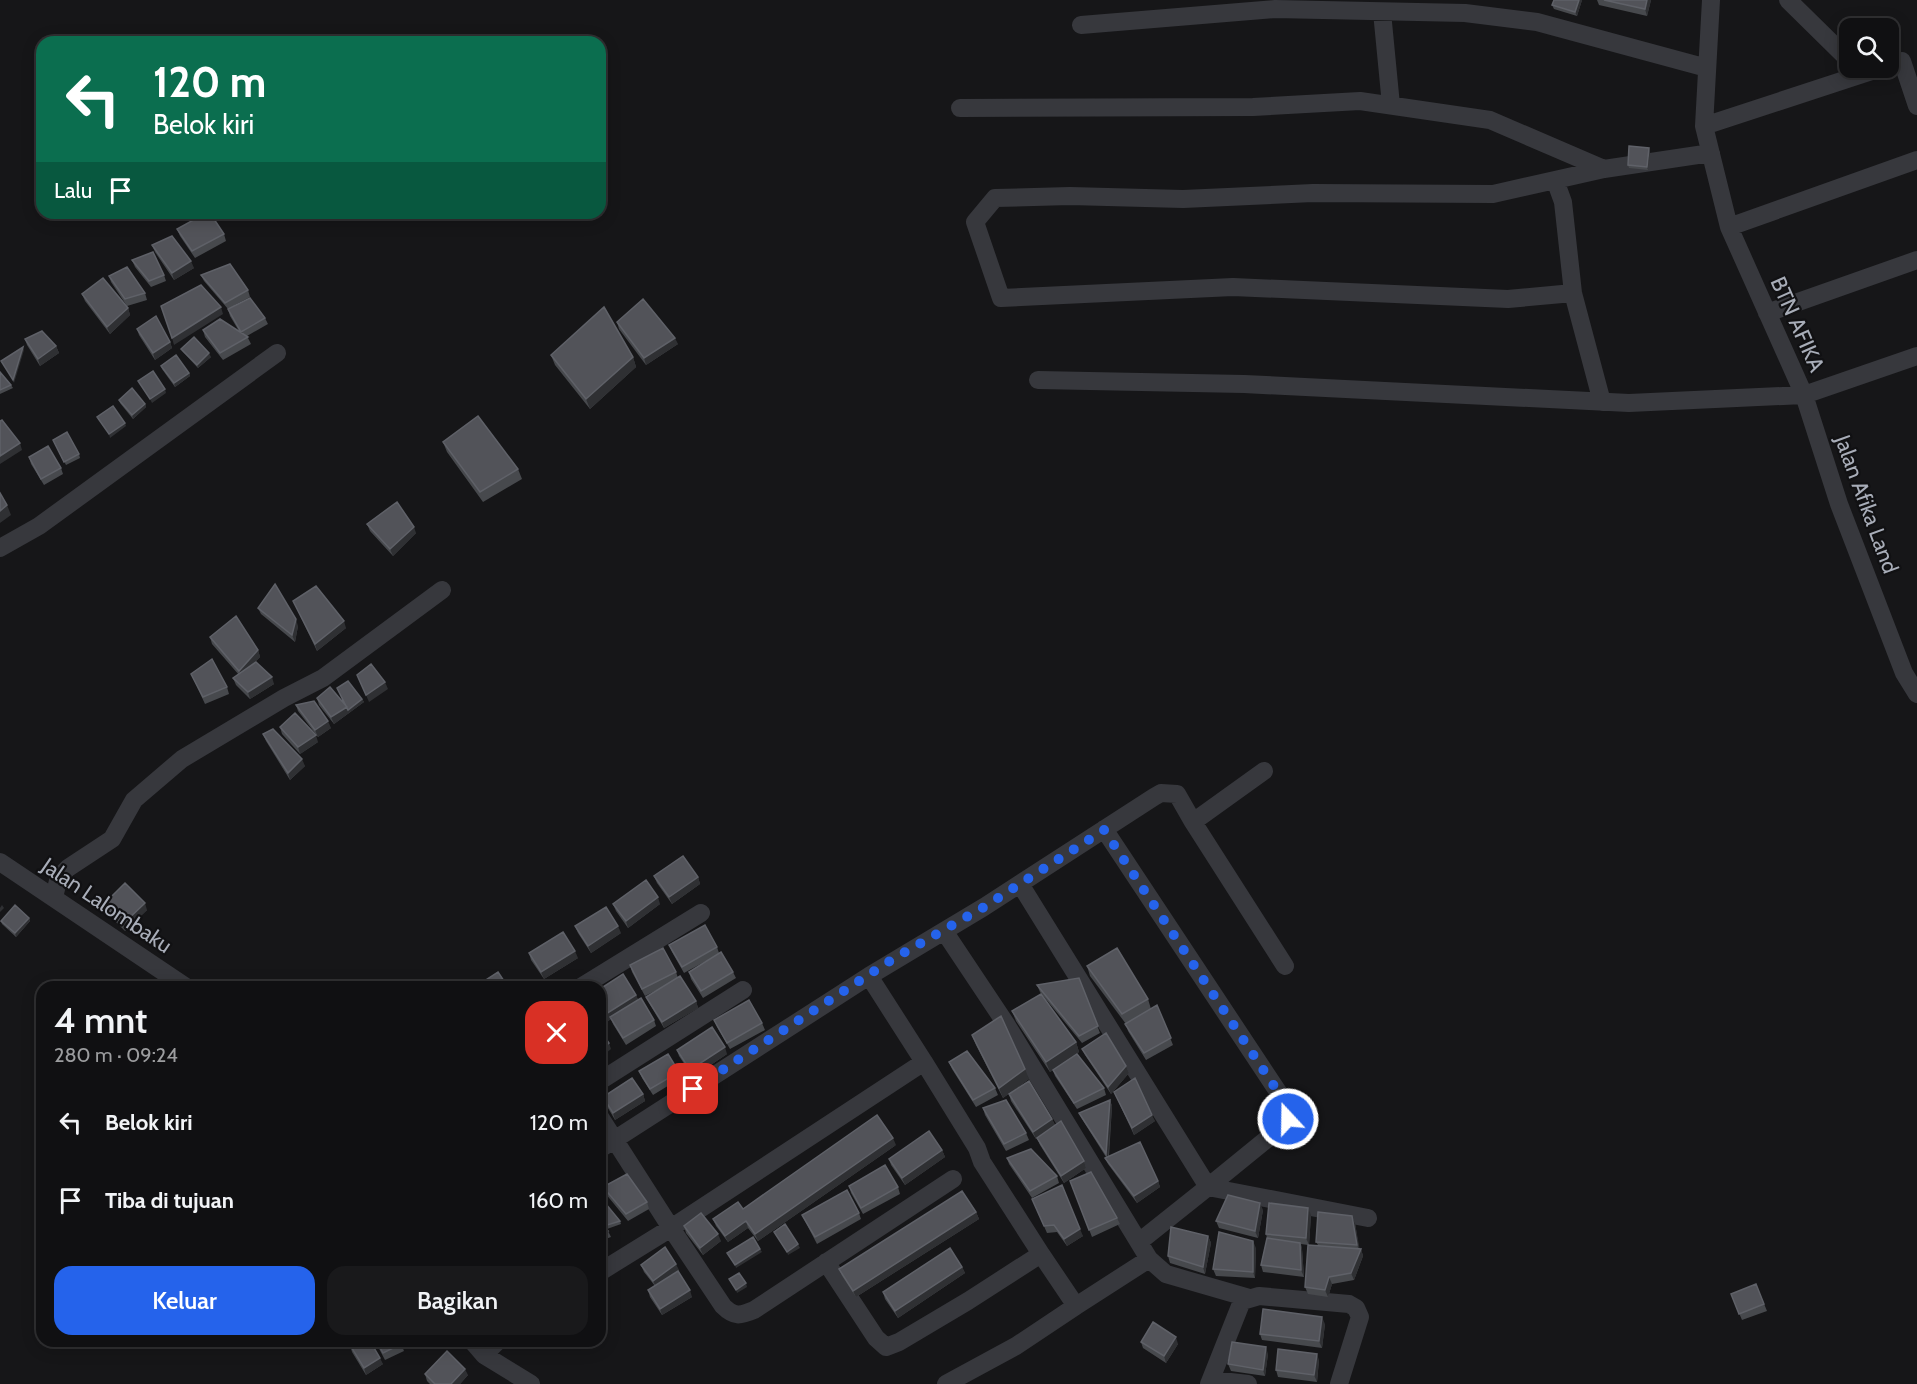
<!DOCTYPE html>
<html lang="id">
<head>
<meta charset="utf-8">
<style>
	body { margin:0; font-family:Cabin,sans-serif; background:#19191b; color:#f1f3f6; height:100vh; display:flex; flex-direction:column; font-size:22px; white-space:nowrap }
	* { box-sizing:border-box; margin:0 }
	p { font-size:20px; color:#9c9d9f }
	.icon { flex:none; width:33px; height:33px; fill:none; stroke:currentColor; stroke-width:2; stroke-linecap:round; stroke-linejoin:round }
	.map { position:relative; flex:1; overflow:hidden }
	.details { position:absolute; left:36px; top:981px; width:570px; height:366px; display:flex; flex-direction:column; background:#101012; border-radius:18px; box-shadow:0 3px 15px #0003,0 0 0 2px #303032 }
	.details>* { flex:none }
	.banner { position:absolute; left:36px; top:36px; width:570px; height:183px; border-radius:18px; box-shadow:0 3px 15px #0003,0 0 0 2px #303032; background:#0b6e4f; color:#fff; overflow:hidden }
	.fabs { position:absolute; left:1839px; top:18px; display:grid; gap:12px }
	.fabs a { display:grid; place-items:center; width:60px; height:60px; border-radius:12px; background:#101012; box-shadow:0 3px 15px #0003,0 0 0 2px #303032; font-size:30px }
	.pin { position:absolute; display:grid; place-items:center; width:51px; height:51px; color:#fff; margin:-26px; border-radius:12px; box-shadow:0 3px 9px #0006 }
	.me { position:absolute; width:66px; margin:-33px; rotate:339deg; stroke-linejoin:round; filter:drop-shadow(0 0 4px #0008) }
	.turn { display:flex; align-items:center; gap:21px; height:126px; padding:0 18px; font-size:27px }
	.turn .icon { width:78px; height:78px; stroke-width:2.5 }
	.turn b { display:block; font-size:42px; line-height:51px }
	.then { display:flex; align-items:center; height:57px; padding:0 18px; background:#0003; gap:12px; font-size:22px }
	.round { display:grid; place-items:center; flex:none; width:63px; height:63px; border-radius:18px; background:#19191b }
	.head { display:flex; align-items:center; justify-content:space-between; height:102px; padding:0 18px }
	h1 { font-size:36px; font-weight:600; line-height:45px }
	.button { display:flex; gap:12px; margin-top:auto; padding:12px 18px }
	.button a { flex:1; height:69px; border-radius:18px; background:#2563eb; color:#fff; font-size:24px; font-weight:600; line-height:69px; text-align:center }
	.button a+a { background:#19191b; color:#f1f3f6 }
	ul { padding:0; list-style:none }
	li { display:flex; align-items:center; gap:18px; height:78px; padding:0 18px }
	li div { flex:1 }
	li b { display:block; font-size:22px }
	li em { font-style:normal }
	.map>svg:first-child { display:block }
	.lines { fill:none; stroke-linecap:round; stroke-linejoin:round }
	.street { stroke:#37383d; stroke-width:18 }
	.wall { fill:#47494d }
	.shaded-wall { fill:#2f3033 }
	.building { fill:#525359; stroke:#5f6168; stroke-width:1.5 }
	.route { stroke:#2563eb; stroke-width:10; stroke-dasharray:0 18 }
	.labels { text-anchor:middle; stroke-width:4.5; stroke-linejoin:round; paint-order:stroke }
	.street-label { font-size:22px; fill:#a8adb8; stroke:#111113 }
</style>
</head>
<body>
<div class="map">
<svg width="1917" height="1384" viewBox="0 0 1917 1384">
	<rect width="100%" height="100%" fill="#161618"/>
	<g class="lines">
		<path class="street" d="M1711 0 1704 126 1729 227 1917 160
			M1788 0 1850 61
			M1382 12 1391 105
			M1081 25 1275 9 1465 13 1537 22 1707 68
			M1902 61 1917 106
			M960 108 1253 107 1360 101 1490 120 1604 169
			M1704 126 1881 68
			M1555 180 1563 202 1573 293 1508 299 1233 287 1001 298 975 222 995 198 1070 196 1183 199 1313 193 1493 194 1604 169 1711 153
			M1729 227 1804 395 1917 356
			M1573 293 1602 402
			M1767 313 1917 260
			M1038 380 1244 384 1629 403 1804 395 1839 504 1904 673 1917 694
			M0 548 39 526 277 353
			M1193 822 1285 966
			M1104 829 1290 1110 1283 1126 1208 1187
			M0 862 186 987
			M1020 884 1208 1187 1139 1242
			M54 897 59 877 68 868 112 839 134 800 182 759 284 698 323 678 442 590
			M944 931 1006 1024 1149 1259 1166 1274 1249 1298
			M581 987 701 913
			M600 1081 743 990
			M600 1117 671 1228 924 1062 869 976 984 907 1154 797 1161 793 1177 794 1193 822 1264 771
			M600 1149 869 976
			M1208 1187 1368 1218
			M1041 1254 1076 1306 1149 1259
			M826 1262 876 1338 886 1347 899 1342 968 1301 1041 1254 982 1162 977 1148 924 1062
			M600 1272 671 1228 723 1306C734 1317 740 1316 754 1310L953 1179
			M472 1341 484 1355 531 1384
			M484 1355 498 1341
			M1213 1380 1248 1384
			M946 1384 1016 1346 1076 1306
			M1209 1384 1242 1301 1259 1296 1349 1304 1356 1308 1360 1317 1339 1384"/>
	</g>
	<path class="wall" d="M1582 0 1577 16 1554 9 1552 5Z
		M1597 0H1651L1647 16 1599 5Z
		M1650 151 1648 170 1629 168 1628 165Z
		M177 229 224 234 226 241 195 258 180 236Z
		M152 245 194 268 174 280 155 252Z
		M132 260 164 275 166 281 151 287 135 267Z
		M201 275 248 290 250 297 235 305 265 318 268 324 247 336 251 344 223 360 205 337 203 330 239 331 230 316 228 309 204 281Z
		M109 276 145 293 147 300 127 306 111 282Z
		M82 294 128 308 130 315 110 334 85 301Z
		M617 322 678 344 646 365 619 329Z
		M137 329 170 342 172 348 155 360 139 335Z
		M25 339 56 346 59 353 40 366 27 345Z
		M181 349 211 357 198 368 183 352Z
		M551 355 633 357 636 367 590 409 555 365Z
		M161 366 189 373 190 376 175 387 162 369Z
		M0 372 11 385 13 388 0 394Z
		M119 400 145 404 146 407 133 419 120 403Z
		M53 440 79 454 80 458 66 465Z
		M443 442 518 469 522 479 483 502 447 452Z
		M29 457 61 468 63 474 44 485 31 464Z
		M367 524 416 533 393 556 370 531Z
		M293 601 346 628 317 651Z
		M258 608 298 626 295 642 261 614Z
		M210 637 258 650 260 657 254 663 274 684 250 699 236 685 233 678 239 675 212 644Z
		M191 674 227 687 229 694 205 704Z
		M337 688 362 699 364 702 334 724 319 705 317 698 344 703Z
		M296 705 331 728 318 737 298 711Z
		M280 727 318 742 300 754 282 734Z
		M263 734 305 766 290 780 266 741Z
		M654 876 698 877 700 884 672 904 657 883Z
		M613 904H660L628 928 616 911Z
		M103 905 147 910 125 931 105 911Z
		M29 918 30 921 16 937 2 924 1 921Z
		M575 926 621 933 591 953 578 933Z
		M669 945 717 947 719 953 733 972 736 978 703 998 691 979 689 972 706 961 684 973 672 952Z
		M529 953 578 958 544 979 531 960Z
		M630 965 676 972 678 978 696 1001 698 1008 664 1028 649 1003 646 997 663 987 645 996 632 972Z
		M1087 966 1148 999 1151 1009 1157 1005 1173 1045 1146 1060 1128 1031 1126 1024 1090 976Z
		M1079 978 1100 1033 1082 1043 1040 992 1037 985Z
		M600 989 636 995 638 1000 654 1020 656 1026 626 1045 613 1024 611 1019 608 1021 600 1008Z
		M1012 1011 1076 1042 1079 1052 1066 1061 1104 1088 1106 1095 1077 1109 1055 1076 1053 1070 1050 1072 1016 1021Z
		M714 1020 762 1023 765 1030 730 1049 717 1027Z
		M972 1035 1029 1079 1003 1098 976 1045Z
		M1082 1049 1126 1066 1129 1073 1111 1094 1085 1055Z
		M677 1050 727 1054 693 1077 679 1056Z
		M949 1062 995 1088 998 1095 976 1107 952 1069Z
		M639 1071 679 1072 681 1078 653 1095 642 1078Z
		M1114 1092 1155 1121 1134 1135Z
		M643 1094 645 1101 615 1120 605 1103 603 1097Z
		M1009 1094 1052 1119 1055 1125 1036 1139 1011 1101Z
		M1110 1100 1112 1106 1109 1156 1158 1181 1160 1187 1137 1203 1108 1164 1105 1158 1106 1157 1082 1119 1079 1113Z
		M983 1108 1026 1133 1029 1140 1006 1151 985 1115Z
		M1037 1138 1084 1161 1086 1168 1064 1183 1040 1145Z
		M896 1145 758 1241 748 1228 728 1242 716 1226 713 1219 743 1209Z
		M942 1150 945 1157 905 1185 891 1165 889 1159Z
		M1007 1158 1057 1176 1059 1183 1032 1198 1009 1164Z
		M1070 1181 1117 1218 1120 1224 1092 1237Z
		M849 1186 898 1187 900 1194 863 1214 851 1193Z
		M603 1187 647 1202 649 1209 628 1221 605 1193Z
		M600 1199 620 1221 621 1224 607 1229 611 1237 600 1241Z
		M1032 1199 1083 1236 1067 1246 1057 1232 1047 1233Z
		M1263 1210 1258 1238 1219 1228 1216 1221Z
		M976 1212 979 1219 856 1297 842 1276 839 1269Z
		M859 1213 861 1219 817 1244 805 1221 802 1215Z
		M1311 1215 1309 1245H1318L1316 1242 1352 1216 1355 1223 1359 1249H1361L1363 1256 1354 1280 1332 1284 1328 1297 1308 1294 1305 1287 1308 1245 1301 1244 1302 1249 1304 1277 1263 1272 1261 1265 1267 1238 1266 1234Z
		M684 1226 721 1241 703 1255 686 1233Z
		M1208 1236 1211 1243 1205 1274 1170 1263 1168 1256Z
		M1256 1248 1255 1278 1216 1276 1213 1269Z
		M641 1265 679 1270 672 1276 692 1297 662 1315 650 1297 648 1290 655 1286 644 1272Z
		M962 1267 965 1273 898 1318 885 1299 883 1292Z
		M1756 1284 1767 1311 1742 1320 1731 1294Z
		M1325 1324 1322 1348 1262 1340 1260 1334Z
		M375 1341H400L404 1351 385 1360Z
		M1141 1342 1178 1344 1166 1363 1143 1348Z
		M350 1345 383 1364 366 1375 352 1352Z
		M1268 1354 1265 1376 1231 1371 1228 1364Z
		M1319 1360 1317 1382 1278 1377 1276 1370Z
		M425 1374 468 1375 460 1384H430L427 1381Z"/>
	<path class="shaded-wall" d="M1579 0H1582L1577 16 1575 12Z
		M1647 0H1651L1647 16 1645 9Z
		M1649 148 1650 151 1648 170 1647 167Z
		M191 261 194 268 174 280 172 273Z
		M221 307 223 314 174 345 172 338Z
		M128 308 130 315 110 334 107 327Z
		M675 338 678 344 646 365 644 358Z
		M170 342 172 348 155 360 153 353Z
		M56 346 59 353 40 366 38 359Z
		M23 347 24 350 14 383 13 380Z
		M209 353 211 357 198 368 197 365Z
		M633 357 636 367 590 409 586 399Z
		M189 373 190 376 175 387 174 383Z
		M165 389 166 393 152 403 150 399Z
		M145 404 146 407 133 419 132 415Z
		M125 423 126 426 110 438 109 434Z
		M20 443 22 450 0 464V456Z
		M7 505 11 515 0 523V511Z
		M414 527 416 533 393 556 390 549Z
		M296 619 298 626 295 642 292 635Z
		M344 621 346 628 317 651 315 644Z
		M258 650 260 657 241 677 239 671Z
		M272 677 274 684 250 699 248 692Z
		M385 682 388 689 369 702 366 695Z
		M362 699 364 702 334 724 331 717 347 707Z
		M328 721 331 728 318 737 315 730Z
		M316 735 318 742 300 754 298 747Z
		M302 759 305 766 290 780 288 773Z
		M698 877 700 884 672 904 669 897Z
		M658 897 660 904 628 928 626 921Z
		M145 903 147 910 125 931 123 924Z
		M2 905 4 908 0 912V908Z
		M29 918 30 921 16 937 15 933Z
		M618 926 621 933 591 953 588 946Z
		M575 951 578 958 544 979 541 972Z
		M636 995 639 1001 608 1021 606 1014Z
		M696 1001 698 1008 664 1028 662 1022Z
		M1076 1042 1079 1052 1050 1072 1046 1062Z
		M609 1043 611 1049 600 1058V1050Z
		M725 1047 727 1054 693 1077 690 1070Z
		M1126 1066 1129 1073 1111 1094 1108 1087Z
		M1025 1069 1029 1079 1003 1098 999 1088Z
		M643 1094 645 1101 615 1120 613 1113Z
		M1110 1100 1112 1106 1108 1160 1106 1154Z
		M1152 1115 1155 1121 1134 1135 1132 1128Z
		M1052 1119 1055 1125 1036 1139 1033 1132Z
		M893 1138 896 1145 758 1241 755 1234Z
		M942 1150 945 1157 905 1185 902 1178Z
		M1084 1161 1086 1168 1064 1183 1061 1176Z
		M1158 1181 1160 1187 1137 1203 1134 1196Z
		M1260 1203 1263 1210 1258 1238 1255 1231Z
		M1308 1208 1311 1215 1309 1245 1306 1238Z
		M976 1212 979 1219 856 1297 853 1291Z
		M1352 1216 1355 1223 1360 1251 1357 1245Z
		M746 1221 748 1228 728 1242 725 1236Z
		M1080 1229 1083 1236 1067 1246 1064 1239Z
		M718 1234 721 1241 703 1255 700 1248Z
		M1208 1236 1211 1243 1205 1274 1203 1267Z
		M1253 1241 1256 1248 1255 1278 1253 1272Z
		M1300 1243 1302 1249 1304 1277 1301 1270Z
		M798 1244 800 1248 788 1255 787 1252Z
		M760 1249 762 1252 736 1268 735 1265Z
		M1361 1249 1363 1256 1354 1280 1351 1273Z
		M676 1264 679 1270 656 1287 653 1281Z
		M962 1267 965 1273 898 1318 895 1311Z
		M1329 1277 1332 1284 1328 1297 1325 1290Z
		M746 1283 747 1287 737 1293 736 1290Z
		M690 1290 692 1297 662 1315 660 1309Z
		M1322 1317 1325 1324 1322 1348 1319 1341Z
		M1176 1337 1178 1344 1166 1363 1164 1356Z
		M1266 1347 1268 1354 1265 1376 1263 1370Z
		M1317 1354 1319 1360 1317 1382 1314 1375Z
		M380 1358 383 1364 366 1375 364 1368Z
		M465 1369 468 1375 460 1384H451Z"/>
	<path class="building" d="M1554 0H1579L1575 12 1552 5Z
		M1604 0H1647L1645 9Z
		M1629 146 1649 148 1647 167 1628 165Z
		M206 213H210L224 234 192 251 177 229Z
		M172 236 191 261 172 273 152 245Z
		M153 252 164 275 149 281 132 260Z
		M230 264 248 290 225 303 201 275Z
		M127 267 145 293 125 299 109 276Z
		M103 278 128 308 107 327 82 294Z
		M201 285 221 307 172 338 161 306Z
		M250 298 265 318 241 332 228 309Z
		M643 299 675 338 644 358 617 322Z
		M604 307 633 357 586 399 551 355Z
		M156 316 170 342 153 353 137 329Z
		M220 319 248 337 220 353 203 330Z
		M42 331 56 346 38 359 25 339Z
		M194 337 209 353 197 365 181 349Z
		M23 347 13 380 1 361Z
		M176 355 189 373 174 383 161 366Z
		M153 371 165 389 150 399 138 381Z
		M0 372 11 385 0 390Z
		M132 388 145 404 132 415 119 400Z
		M113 406 125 423 109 434 97 417Z
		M478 416 518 469 480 492 443 442Z
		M2 420 20 443 0 456V421Z
		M67 432 79 454 64 462 53 440Z
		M48 446 61 468 41 479 29 457Z
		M0 493 7 505 0 511Z
		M397 502 414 527 390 549 367 524Z
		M275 584 296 619 292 635 258 608Z
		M316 586 344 621 315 644 293 601Z
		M236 616 258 650 239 671 210 637Z
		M212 659 227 687 203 697 191 674Z
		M256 662 272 677 248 692 233 678Z
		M371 664 385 682 366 695 357 675Z
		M348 681 362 699 348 710 337 688Z
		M330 687 347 707 331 717 317 698Z
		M314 701 328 721 315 730 296 705Z
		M295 713 316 735 298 747 280 727Z
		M273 729 302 759 288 773 263 734Z
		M683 856 698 877 669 897 654 876Z
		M646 880 658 897 626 921 613 904Z
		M125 883 145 903 123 924 103 905Z
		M15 905 29 918 15 933 1 921Z
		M606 907 618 926 588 946 575 926Z
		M705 925 717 947 682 967 669 945Z
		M563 932 575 951 541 972 529 953Z
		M663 948 676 972 642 989 630 965Z
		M1117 948 1148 999 1122 1014 1087 966Z
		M721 952 733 972 701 991 689 972Z
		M498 972 508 987H475Z
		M623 974 636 995 606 1014 600 1005V989Z
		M680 976 696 1001 662 1022 646 997Z
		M1079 978 1098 1026 1079 1036 1037 985Z
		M1041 994 1076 1042 1046 1062 1012 1011Z
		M641 998 654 1020 623 1038 610 1017Z
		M749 1000 762 1023 727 1043 714 1020Z
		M1157 1005 1171 1038 1144 1053 1125 1024Z
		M1001 1016 1025 1069 999 1088 972 1035Z
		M712 1027 725 1047 690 1070 677 1050Z
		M600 1030 609 1043 600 1050Z
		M1106 1033 1126 1066 1108 1087 1082 1049Z
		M967 1051 995 1088 973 1100 949 1062Z
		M668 1054 679 1072 650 1089 639 1071Z
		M1077 1054 1104 1088 1074 1103 1053 1070Z
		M632 1078 643 1094 613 1113 603 1097Z
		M1135 1078 1152 1115 1132 1128 1114 1092Z
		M1029 1081 1052 1119 1033 1132 1009 1094Z
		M1006 1100 1026 1133 1004 1144 983 1108Z
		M1110 1100 1106 1154 1079 1113Z
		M877 1115 893 1138 755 1234 746 1221 725 1236 713 1219 738 1202 743 1209Z
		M1061 1121 1084 1161 1061 1176 1037 1138Z
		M929 1131 942 1150 902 1178 889 1159Z
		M1140 1142 1158 1181 1134 1196 1105 1158Z
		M1031 1149 1057 1176 1030 1191 1007 1158Z
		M885 1165 898 1187 861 1208 849 1186Z
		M1091 1172 1117 1218 1089 1230 1070 1181Z
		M627 1174 647 1202 626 1214 603 1187Z
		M1062 1185 1080 1229 1064 1239 1054 1225 1044 1226 1032 1199Z
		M847 1190 859 1213 815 1237 802 1215Z
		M962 1191 976 1212 853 1291 839 1269Z
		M1228 1195 1260 1203 1255 1231 1216 1221Z
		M601 1198 620 1221 604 1226 600 1221V1199Z
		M1269 1203 1308 1208 1306 1238 1266 1234Z
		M1318 1212 1352 1216 1357 1245 1316 1242Z
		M701 1213 718 1234 700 1248 684 1226Z
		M600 1223 608 1231 600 1234Z
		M785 1224 798 1244 787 1252 774 1232Z
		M1171 1227 1208 1236 1203 1267 1168 1256Z
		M1219 1232 1253 1241V1272L1213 1269Z
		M753 1237 760 1249 735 1265 727 1253Z
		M1267 1238 1300 1243 1301 1270 1261 1265Z
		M1308 1245 1361 1249 1351 1273 1329 1277 1325 1290 1305 1287Z
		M665 1247 676 1264 653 1281 641 1265Z
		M950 1248 962 1267 895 1311 883 1292Z
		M678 1271 690 1290 660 1309 648 1290Z
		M739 1273 746 1283 736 1290 729 1279Z
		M1756 1284 1764 1304 1739 1314 1731 1294Z
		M1263 1309 1322 1317 1319 1341 1260 1334Z
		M1153 1322 1176 1337 1164 1356 1141 1342Z
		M356 1341H370L380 1358 364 1368 350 1345Z
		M376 1341H400L401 1344 383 1353Z
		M1232 1342 1266 1347 1263 1370 1228 1364Z
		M1278 1349 1317 1354 1314 1375 1276 1370Z
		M447 1351 465 1369 451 1384H435L425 1374Z"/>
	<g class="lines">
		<path class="route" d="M693 1089 893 959 984 907 1104 830 1290 1110 1288 1119"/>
	</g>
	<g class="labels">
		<g class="street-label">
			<text transform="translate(1798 324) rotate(66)" y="8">BTN AFIKA</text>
			<text transform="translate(1867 504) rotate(70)" y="8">Jalan Afika Land</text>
			<text transform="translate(107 905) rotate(34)" y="8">Jalan Lalombaku</text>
		</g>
	</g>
</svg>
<div class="fabs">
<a><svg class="icon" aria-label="search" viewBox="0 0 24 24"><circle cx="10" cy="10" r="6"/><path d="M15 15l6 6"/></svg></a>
</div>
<div class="pin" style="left:693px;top:1089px;background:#d93025"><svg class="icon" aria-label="arrive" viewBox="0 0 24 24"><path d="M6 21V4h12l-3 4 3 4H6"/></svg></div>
<svg class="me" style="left:1288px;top:1119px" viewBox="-20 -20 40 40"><circle r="17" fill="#2563eb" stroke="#fff" stroke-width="3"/><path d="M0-11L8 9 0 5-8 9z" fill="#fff"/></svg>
<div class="banner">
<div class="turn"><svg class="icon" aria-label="left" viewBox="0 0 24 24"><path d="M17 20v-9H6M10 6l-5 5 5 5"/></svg><div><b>120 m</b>Belok kiri</div></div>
<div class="then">Lalu<svg class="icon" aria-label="arrive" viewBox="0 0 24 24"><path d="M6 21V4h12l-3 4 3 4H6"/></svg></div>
</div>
<section class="details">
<div class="head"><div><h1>4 mnt</h1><p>280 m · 09:24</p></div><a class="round" style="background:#d93025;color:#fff"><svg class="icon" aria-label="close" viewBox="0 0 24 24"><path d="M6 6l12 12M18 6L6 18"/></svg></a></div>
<ul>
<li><svg class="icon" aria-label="left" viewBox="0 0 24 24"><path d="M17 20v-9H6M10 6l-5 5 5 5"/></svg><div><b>Belok kiri</b></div><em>120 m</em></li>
<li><svg class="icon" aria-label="arrive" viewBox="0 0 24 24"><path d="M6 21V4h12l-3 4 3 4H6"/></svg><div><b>Tiba di tujuan</b></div><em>160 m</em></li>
</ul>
<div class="button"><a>Keluar</a><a>Bagikan</a></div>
</section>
</div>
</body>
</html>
